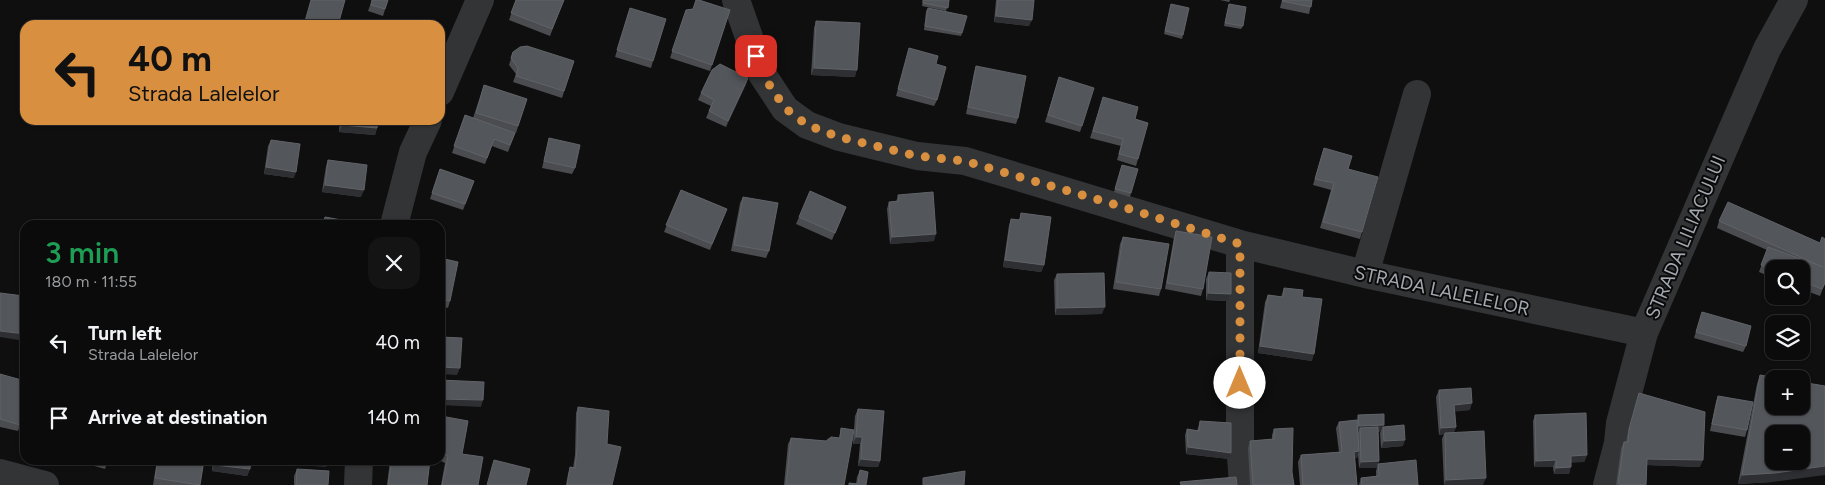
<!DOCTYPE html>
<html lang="en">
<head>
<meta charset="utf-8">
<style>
	body { margin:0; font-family:Figtree,sans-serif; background:#141415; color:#f1f3f6; height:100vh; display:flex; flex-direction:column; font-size:19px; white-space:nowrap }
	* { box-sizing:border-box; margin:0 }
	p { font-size:16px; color:#9a9b9d }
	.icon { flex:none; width:28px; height:28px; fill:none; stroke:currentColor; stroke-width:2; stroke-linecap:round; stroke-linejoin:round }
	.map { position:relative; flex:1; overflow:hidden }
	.details { position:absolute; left:20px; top:220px; width:425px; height:245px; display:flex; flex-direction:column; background:#0b0b0c; border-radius:15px; box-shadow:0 1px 4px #0004,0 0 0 1px #2b2b2d }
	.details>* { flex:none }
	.guide { position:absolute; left:20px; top:20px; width:425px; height:105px; border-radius:15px; box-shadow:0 1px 4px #0004,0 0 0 1px #2b2b2d; background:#d88f3f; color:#111; overflow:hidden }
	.tools { position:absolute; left:1765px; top:260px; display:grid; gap:10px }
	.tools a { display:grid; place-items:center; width:45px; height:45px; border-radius:10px; background:#0b0b0c; box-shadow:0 1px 4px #0004,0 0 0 1px #2b2b2d; font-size:25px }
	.pin { position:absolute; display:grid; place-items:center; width:42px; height:42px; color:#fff; margin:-21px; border-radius:10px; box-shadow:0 2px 8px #0006 }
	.me { position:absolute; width:55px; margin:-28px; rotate:0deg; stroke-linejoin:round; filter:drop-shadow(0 0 4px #0008) }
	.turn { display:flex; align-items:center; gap:18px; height:105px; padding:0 25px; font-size:22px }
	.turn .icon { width:65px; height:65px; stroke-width:2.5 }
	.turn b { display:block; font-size:35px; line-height:42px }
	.round { display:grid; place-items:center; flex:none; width:52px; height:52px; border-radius:15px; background:#141415 }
	.summary { display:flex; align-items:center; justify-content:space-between; height:85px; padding:0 25px }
	h1 { font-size:30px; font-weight:600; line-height:38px; color:#1e9e55 }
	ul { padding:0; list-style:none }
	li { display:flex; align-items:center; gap:15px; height:75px; padding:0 25px }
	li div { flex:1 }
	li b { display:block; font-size:19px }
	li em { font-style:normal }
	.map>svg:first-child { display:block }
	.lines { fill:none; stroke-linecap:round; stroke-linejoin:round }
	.minor { stroke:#333436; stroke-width:28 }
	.wall { fill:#4a4c4f }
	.shaded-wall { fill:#2e2f32 }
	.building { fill:#53565a; stroke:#606367; fill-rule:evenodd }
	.route { stroke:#d88f3f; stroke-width:9; stroke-dasharray:0 16.2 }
	.labels { text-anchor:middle; stroke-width:4; stroke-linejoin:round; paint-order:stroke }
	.street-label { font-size:19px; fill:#a2a8af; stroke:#0a0a0b }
</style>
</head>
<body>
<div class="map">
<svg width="1825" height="485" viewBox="0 0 1825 485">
	<rect width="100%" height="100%" fill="#0f0f10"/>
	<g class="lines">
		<path class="minor" d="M736 0 762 74 785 109 807 125 839 137 917 156 965 161 1240 244 1365 274 1644 333
			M440 92 480 0
			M394 225 413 152 428 120
			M1240 244V442L1243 485
			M1365 274 1417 94
			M0 473 45 485
			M358 485 359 460
			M1607 485 1618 443 1620 423 1644 333 1767 49 1794 0"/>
	</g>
	<path class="wall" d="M372 0H388L383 16 368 11Z
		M516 0H564L550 36 509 20Z
		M923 0H949L946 11 922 6Z
		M996 0H1034L1029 26 994 22Z
		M1220 0H1230L1229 2Z
		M1282 0H1312L1309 14 1280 8Z
		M1171 4 1183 35 1182 39 1164 34Z
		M1229 4 1243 26 1241 29 1224 26Z
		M630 8 653 61 651 68 615 57Z
		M928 8 962 33 961 36 924 30 926 11Z
		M686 10H730L710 71 670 58Z
		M816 21 855 77 811 75 814 28Z
		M909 48 936 64 937 100 934 106 896 96Z
		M513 52 574 61 562 98 513 82 516 74 509 65Z
		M976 66 1018 118 1016 124 966 114 974 73Z
		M1059 77 1082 126 1080 132 1045 122Z
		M748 78 726 127 706 118 711 106 698 100 701 93Z
		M484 85 527 99 516 133 509 131 515 133 508 152 492 146 485 164 452 153 465 115 473 118Z
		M1103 97 1135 119 1138 159 1136 166 1117 160 1121 146 1090 138Z
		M340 120H378L377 128 375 135 339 132Z
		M549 138 575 168 572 174 542 168Z
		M271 140 294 178 264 174 268 146Z
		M1324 148 1348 169 1362 232 1360 239 1320 228 1331 190 1313 185Z
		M328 160 361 197 322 192 326 166Z
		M1121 168 1131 193 1130 197 1114 192Z
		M440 169 474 181 463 210 430 199Z
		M681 190 727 209 710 250 664 232Z
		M898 195 934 241 890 244 887 209 889 202H896Z
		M743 197 769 251 766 258 731 251 740 203Z
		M846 207 832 240 796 224 799 217Z
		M1021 213 1044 265 1041 272 1003 267 1009 225 1011 219 1019 220Z
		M1719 221 1820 243 1825 283 1820 296 1801 289V269H1774V278L1759 272 1767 250 1717 228Z
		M1176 231 1203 289 1201 296 1165 289 1174 237Z
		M1123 237 1161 289 1159 296 1113 289 1120 244Z
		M440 258 450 301 448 308 440 306Z
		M1209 272 1231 294 1228 301 1206 300V279Z
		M1057 274 1102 314 1055 315 1054 280Z
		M1284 288 1302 297 1312 361 1258 353 1265 302 1268 295 1281 297Z
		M1702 312 1746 346 1743 352 1694 338Z
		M0 374 20 425 18 431 0 427Z
		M1760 375 1772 482 1738 484 1757 384Z
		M1439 390 1470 410 1455 411 1456 427 1454 432 1483 485H1444L1442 439 1444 434 1439 435 1436 397Z
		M1639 393 1700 467 1647 465 1646 485H1616L1621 448 1624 442H1626L1627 436Z
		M1718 396 1747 430 1745 437 1710 431 1716 402Z
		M578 407 612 485H566L568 474 570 467 573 468 575 455 576 413Z
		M858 409 880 461 878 467 858 466 860 444H853L855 416Z
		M1358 415 1383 427 1403 446 1381 448 1380 433 1381 431 1378 432 1379 461 1377 468H1359L1358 454 1357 458H1355L1357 485H1300L1298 462 1301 455 1339 452 1336 428 1339 422 1357 420Z
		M1535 415 1587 455 1584 462H1571L1569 474H1554L1553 467H1534L1533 421Z
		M441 416 462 454 478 485H441L445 463 439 460 440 419Z
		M1200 421 1229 459 1186 454 1185 435 1187 429 1197 431Z
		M841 428 844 485H784L788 444 791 438 826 441 839 438Z
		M1274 429 1292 472 1294 485H1250L1248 448 1250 441 1272 439V435Z
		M73 460H108L105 469Z
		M157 460H204L200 485H153Z
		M213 460H251L250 469 247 476 212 471Z
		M390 460H430L427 485H387Z
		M1378 464 1418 485H1359L1361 478 1376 476V471Z
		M297 469 328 485H294V476Z
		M860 470 866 485H849V483L856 484 857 477Z"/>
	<path class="shaded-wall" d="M996 16 1032 20 1029 26 994 22Z
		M814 68 857 70 855 77 811 75Z
		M748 78 746 85 726 127 728 121Z
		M342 125 377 128 375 135 339 132Z
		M266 167 296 172 294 178 264 174Z
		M325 185 364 190 361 197 322 192Z
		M936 234 934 241 890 244 892 237Z
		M1005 260 1044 265 1041 272 1003 267Z
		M1208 293 1231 294 1228 301 1206 300Z
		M1105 307 1102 314 1055 315 1057 308Z
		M0 331 25 334V341L0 337Z
		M1260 346 1314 354 1312 361 1258 353Z
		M440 367 460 368 457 375 440 374Z
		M440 399 483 400 481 407 440 405Z
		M1472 403 1470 410 1452 412 1454 405Z
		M1384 425 1381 431 1360 432V428L1358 433H1357L1359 426Z
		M1456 427 1453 434 1445 433 1444 434 1439 435 1441 428Z
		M856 437H862L860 444H853Z
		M1405 440 1403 446 1381 448 1384 441Z
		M1188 447 1231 453 1229 459 1186 454Z
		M1359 451 1357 458 1352 459 1354 452Z
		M1587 455 1584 462 1568 463 1571 456Z
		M861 459 880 461 878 467 858 466Z
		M1647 459 1703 460 1700 467 1645 465Z
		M261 460H320L329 461 326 467 261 462Z
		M1556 460 1553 467H1534L1536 461Z
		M1379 461 1377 468H1359L1361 462Z
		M214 465 250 469 247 476 212 471Z
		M1825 466V475L1772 482 1738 484 1742 475Z
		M1571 467 1569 474H1554L1556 468Z
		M1486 478 1483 485H1444L1446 480Z"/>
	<path class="building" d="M311 0H345L338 25H304Z
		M372 0H388L385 9 371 5Z
		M516 0H564L552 29 511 13Z
		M696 0H699L730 10 712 65 672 51 686 10 693 9Z
		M923 0H949L948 8 923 3Z
		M998 0H1034L1032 20 996 16Z
		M1283 0H1312L1311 7 1282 1Z
		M1171 4 1189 8 1183 35 1165 31Z
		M1229 4 1246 7 1243 26 1225 23Z
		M630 8 666 19 653 61 617 50Z
		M928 8 967 16 962 33 925 26Z
		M816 21 860 23 857 70 814 68Z
		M527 46 574 61 564 91 516 76 518 68 511 58 513 52 520 47Z
		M909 48 938 56 936 64 946 67 937 100 898 89Z
		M720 64 748 78 728 121 709 111 714 100 701 93 712 70Z
		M976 66 1026 76 1018 118 968 107Z
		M1059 77 1094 88 1082 126 1048 115Z
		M484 85 527 99 518 126 476 113Z
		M1103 97 1138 107 1135 119 1148 123 1138 159 1119 154 1123 139 1093 131Z
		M465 115 515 133 510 145 494 139 487 158 454 146Z
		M342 120H378L377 128 342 125Z
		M549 138 580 145 575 168 544 161Z
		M271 140 300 144 296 172 266 167Z
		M1324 148 1352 156 1348 169 1378 177 1362 232 1323 222 1334 183 1315 179Z
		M328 160 367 165 364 190 325 185Z
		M1122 165 1138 169 1131 193 1115 189Z
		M440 169 474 181 465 204 432 193Z
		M681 190 727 209 712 244 666 225Z
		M810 191 846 207 835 233 799 217Z
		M933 192 936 234 892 237 889 202 899 201 898 195Z
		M743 197 778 203 769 251 734 245Z
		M1728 202 1820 243 1822 237 1825 239V283L1822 289 1801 281V269H1774V270L1761 265 1768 247 1823 267 1719 221Z
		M1021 213 1051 217 1044 265 1005 260 1011 219 1020 220Z
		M325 217 358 223V225H323Z
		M1176 231 1212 237 1203 289 1167 283Z
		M1123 237 1169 244 1161 289 1116 282Z
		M440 258 458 262 450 301 440 299Z
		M1209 272 1231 273V294L1208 293Z
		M1104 273 1105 307 1057 308V274Z
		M1284 288 1303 290 1302 297 1322 299 1314 354 1260 346 1268 295 1283 297Z
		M25 290V334L0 331V293L24 296Z
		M1702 312 1751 326 1746 346 1696 332Z
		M440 337 462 338 460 368 440 367Z
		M0 374 25 381V407L20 425 0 419Z
		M1760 375 1782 379H1774V406H1801V382L1825 386V466L1775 473 1742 475ZM1774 434H1801V461H1774Z
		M440 380 484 382 483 400 440 399Z
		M1471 388 1472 403 1454 405 1456 427 1441 428 1439 390Z
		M1639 393 1705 412 1703 460 1647 459 1646 485H1621L1618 483 1624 442H1628L1629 429Z
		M1718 396 1753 402 1747 430 1712 424Z
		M578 407 609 411 607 444 621 447 612 485H567L570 467 575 468 577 448Z
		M858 409 884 411 880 461 861 459 862 437H856Z
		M1586 413 1587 455 1571 456V467L1556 468V460L1536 461 1535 415Z
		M1384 414V425L1359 426 1358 415Z
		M441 416 468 421 462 454 483 457 478 485H442L448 456 440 452V422Z
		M1357 420 1359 451 1354 452 1357 485H1303L1301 455 1342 452 1339 422Z
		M1200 421 1231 423V453L1188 447 1187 429 1199 431Z
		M1404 425 1405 440 1384 441 1383 427Z
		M1378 427 1379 461 1361 462 1360 428Z
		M841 428 854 430 844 485H786L791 438 826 441 831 437 840 438Z
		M1293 428 1292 472 1294 485H1253L1250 441 1274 439V429Z
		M1484 431 1486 478 1446 480 1445 433Z
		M98 460H108V463Z
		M158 460H204L200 485 155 478Z
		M215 460H251L250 469 214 465Z
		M392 460H430L427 485H388Z
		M494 460 530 469 526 485H487Z
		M1416 460 1418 485H1362L1361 478 1379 476 1378 464Z
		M297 469 329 471 328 485H296Z
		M860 470 868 472 866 485H849V483L858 484Z
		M965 471 964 485H923V478Z
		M1236 477 1237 485H1181L1180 482Z"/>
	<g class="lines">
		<path class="route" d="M756 56 762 74 785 108 807 125 839 137 917 156 965 161 1120 206 1240 244V383"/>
	</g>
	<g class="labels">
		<g class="street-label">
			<text transform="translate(1685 237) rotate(-67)" y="7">STRADA LILIACULUI</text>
			<text transform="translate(1442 290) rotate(12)" y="7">STRADA LALELELOR</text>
		</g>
	</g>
</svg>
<div class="tools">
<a><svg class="icon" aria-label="search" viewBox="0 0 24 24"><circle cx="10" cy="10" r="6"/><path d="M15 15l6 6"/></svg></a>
<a><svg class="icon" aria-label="layers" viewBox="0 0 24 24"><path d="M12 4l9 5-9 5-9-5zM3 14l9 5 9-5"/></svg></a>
<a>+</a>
<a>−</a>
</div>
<div class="pin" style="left:756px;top:56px;background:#d93025"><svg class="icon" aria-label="arrive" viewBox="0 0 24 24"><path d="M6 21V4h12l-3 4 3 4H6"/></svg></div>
<svg class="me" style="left:1240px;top:383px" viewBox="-20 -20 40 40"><circle r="19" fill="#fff"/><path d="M0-13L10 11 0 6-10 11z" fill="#d88f3f"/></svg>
<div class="guide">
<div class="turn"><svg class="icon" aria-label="left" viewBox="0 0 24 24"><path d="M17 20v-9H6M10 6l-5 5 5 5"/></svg><div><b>40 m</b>Strada Lalelelor</div></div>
</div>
<section class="details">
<div class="summary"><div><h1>3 min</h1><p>180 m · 11:55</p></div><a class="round"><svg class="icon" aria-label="close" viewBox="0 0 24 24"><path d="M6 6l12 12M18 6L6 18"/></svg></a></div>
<ul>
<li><svg class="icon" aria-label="left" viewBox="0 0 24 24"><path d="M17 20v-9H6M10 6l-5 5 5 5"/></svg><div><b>Turn left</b><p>Strada Lalelelor</p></div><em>40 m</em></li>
<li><svg class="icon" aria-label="arrive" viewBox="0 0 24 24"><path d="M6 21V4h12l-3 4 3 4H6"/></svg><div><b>Arrive at destination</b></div><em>140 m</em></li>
</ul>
</section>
</div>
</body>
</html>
